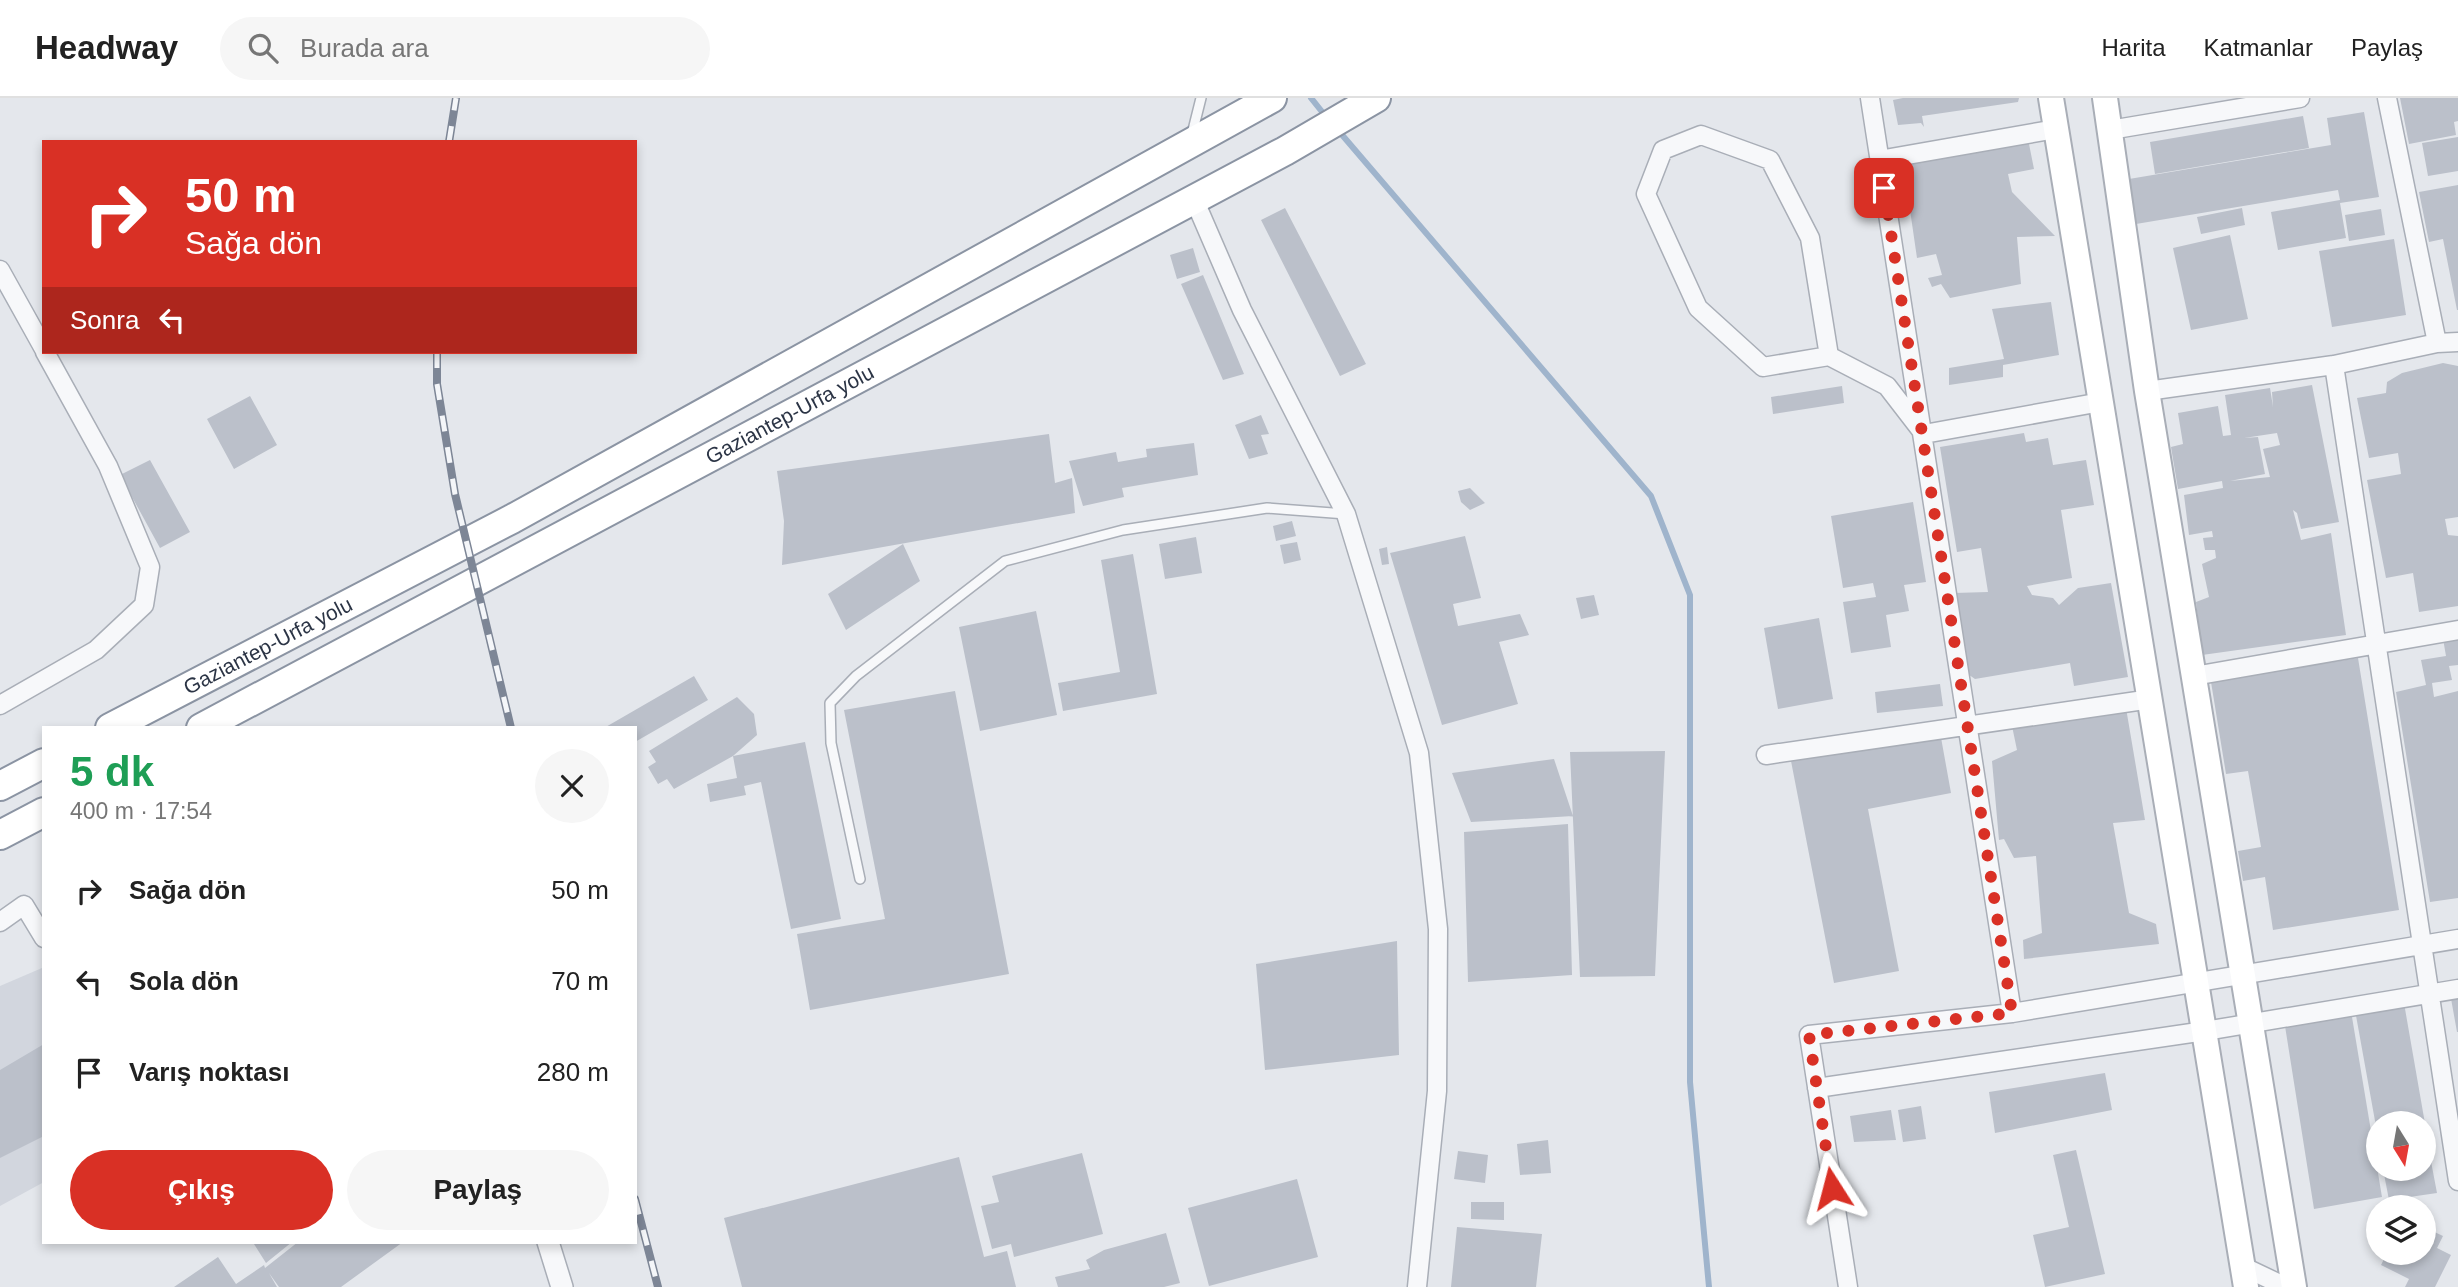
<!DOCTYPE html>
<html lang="tr">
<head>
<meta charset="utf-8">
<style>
	body { margin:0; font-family:Arial,sans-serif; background:#f6f6f6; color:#222; height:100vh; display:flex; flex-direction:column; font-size:26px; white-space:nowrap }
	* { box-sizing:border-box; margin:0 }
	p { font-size:23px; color:#767676 }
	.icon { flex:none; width:38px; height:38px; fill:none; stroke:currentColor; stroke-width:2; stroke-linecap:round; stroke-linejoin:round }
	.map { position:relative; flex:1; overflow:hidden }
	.details { position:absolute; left:42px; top:628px; width:595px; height:518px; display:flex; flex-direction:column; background:#fff; border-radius:0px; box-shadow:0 4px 10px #0003 }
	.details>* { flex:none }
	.guide { position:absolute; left:42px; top:42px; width:595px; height:214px; border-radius:0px; box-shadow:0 4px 10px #0003; background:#d93025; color:#fff; overflow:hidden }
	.needle { width:46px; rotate:169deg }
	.fabs { position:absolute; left:2366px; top:1013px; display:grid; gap:14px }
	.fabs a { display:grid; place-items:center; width:70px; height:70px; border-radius:50%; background:#fff; box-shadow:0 4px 10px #0003; font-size:35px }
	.pin { position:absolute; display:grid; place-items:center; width:60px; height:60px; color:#fff; margin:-30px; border-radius:14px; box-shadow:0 4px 10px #0006 }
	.me { position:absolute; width:77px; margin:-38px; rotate:351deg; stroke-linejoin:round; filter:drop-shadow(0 0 5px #0008) }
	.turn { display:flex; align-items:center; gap:24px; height:147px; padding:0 28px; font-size:32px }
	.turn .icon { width:91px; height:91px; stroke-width:2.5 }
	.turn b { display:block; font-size:49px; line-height:60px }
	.then { display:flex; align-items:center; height:66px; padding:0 28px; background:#0003; gap:14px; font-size:26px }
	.round { display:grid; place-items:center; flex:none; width:74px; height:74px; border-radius:37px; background:#f6f6f6 }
	.overview { display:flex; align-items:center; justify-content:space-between; height:119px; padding:0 28px }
	h1 { font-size:42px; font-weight:600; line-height:52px; color:#1e9e55 }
	.primary-button { display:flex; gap:14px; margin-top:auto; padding:14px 28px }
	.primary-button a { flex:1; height:80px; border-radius:42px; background:#d93025; color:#fff; font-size:28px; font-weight:600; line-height:80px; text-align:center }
	.primary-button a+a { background:#f6f6f6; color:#222 }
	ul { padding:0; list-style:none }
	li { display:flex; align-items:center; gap:21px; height:91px; padding:0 28px }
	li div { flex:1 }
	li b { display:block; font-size:26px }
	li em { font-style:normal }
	header { display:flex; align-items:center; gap:42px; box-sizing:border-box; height:98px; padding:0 35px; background:#fff; border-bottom:2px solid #e0e0e0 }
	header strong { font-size:33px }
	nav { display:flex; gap:38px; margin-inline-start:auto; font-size:24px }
	.search { width:490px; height:63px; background:#f6f6f6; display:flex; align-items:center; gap:18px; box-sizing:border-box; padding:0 24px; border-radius:38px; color:#767676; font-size:26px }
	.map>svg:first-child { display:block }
	.built { fill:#d2d6de }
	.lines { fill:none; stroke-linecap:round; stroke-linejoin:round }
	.stream { stroke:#9fb4cc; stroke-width:6 }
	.building { fill:#bbc0ca; fill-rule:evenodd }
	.service-casing { stroke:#a9aeb7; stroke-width:12 }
	.minor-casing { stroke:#a9aeb7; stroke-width:21 }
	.tertiary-casing { stroke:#a9aeb7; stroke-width:24 }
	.secondary-casing { stroke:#a9aeb7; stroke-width:28 }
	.trunk-casing { stroke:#8b94a3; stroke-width:32 }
	.service { stroke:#f7f8fa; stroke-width:9 }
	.minor { stroke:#f7f8fa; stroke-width:18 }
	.tertiary { stroke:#f7f8fa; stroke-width:21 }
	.secondary { stroke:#fff; stroke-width:24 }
	.trunk { stroke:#fff; stroke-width:28 }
	.rail-casing { stroke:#7d8696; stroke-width:8 }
	.rail { stroke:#f4f6f9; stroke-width:5; stroke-dasharray:16; stroke-linecap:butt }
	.route { stroke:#d93025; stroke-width:12; stroke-dasharray:0 21.6 }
	.labels { text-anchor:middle; stroke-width:6; stroke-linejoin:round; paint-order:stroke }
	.street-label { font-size:21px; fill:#2b3445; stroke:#f4f6f9 }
</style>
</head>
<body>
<header>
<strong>Headway</strong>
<div class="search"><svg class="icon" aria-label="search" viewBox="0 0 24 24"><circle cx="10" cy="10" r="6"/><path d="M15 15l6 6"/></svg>Burada ara</div>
<nav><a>Harita</a><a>Katmanlar</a><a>Paylaş</a></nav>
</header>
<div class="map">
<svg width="2458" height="1189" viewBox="0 0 2458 1189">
	<rect width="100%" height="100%" fill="#e4e7ec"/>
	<path class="built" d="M42 870 44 1084 0 1108V888Z"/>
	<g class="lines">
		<path class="stream" d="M1311 0 1327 20
			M1337 31 1651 398 1690 497V984L1709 1189"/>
	</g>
	<path class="building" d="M1903 0H2019L2018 4 1922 18 1924 29 1921 25 1898 27 1893 2Z
		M2400 0H2458V23L2454 24 2456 37 2409 46Z
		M2364 14 2379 99 2340 105 2346 140 2278 152 2271 114 2340 102 2338 92 2136 126 2129 81 2331 47 2327 20Z
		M2303 18 2309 50 2155 76 2150 44Z
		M2458 39V73L2428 78 2422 45Z
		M2028 41 2034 71 2008 76 2012 94 2055 138 2017 139 2021 186 1950 200 1941 186 1932 189 1928 180 1942 177 1936 156 1917 160 1903 64Z
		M2458 87V212H2457L2443 141 2429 144 2419 94Z
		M1285 110 1366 266 1340 278 1261 122Z
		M2242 110 2245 127 2201 136 2197 119Z
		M2381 111 2385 137 2349 143 2345 117Z
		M2230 137 2248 221 2191 232 2173 150Z
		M2394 141 2406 217 2332 229 2319 153Z
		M1193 150 1200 174 1177 181 1170 157Z
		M1203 177 1244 276 1223 282 1181 186Z
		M2051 204 2059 257 2003 267V279L1949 287V270L2004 261 1992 211Z
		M2443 265 2458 268V419L2445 421 2448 437 2458 438V508L2419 514 2413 475 2386 480 2367 382 2401 376 2398 355 2369 360 2357 300 2386 295 2387 284 2402 275Z
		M2312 287 2339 424 2301 431 2297 415 2293 412 2301 442 2331 435 2346 537 2202 557 2196 504 2209 499 2202 466 2216 460 2215 452H2205L2203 440 2213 439 2212 433 2189 437 2184 397 2223 390 2222 383 2178 391 2171 349 2183 346 2178 315 2218 308 2223 338 2231 337 2225 297 2270 290 2273 309 2272 294ZM2277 335 2280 347 2263 351 2270 379 2230 383 2265 376 2258 339 2244 340Z
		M1842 288 1844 305 1773 316 1771 299Z
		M250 298 277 347 234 371 207 321Z
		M1261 317 1269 336 1261 337 1268 356 1249 361 1235 327Z
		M2024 335 2026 344 2048 340 2053 367 2086 362 2094 407 2061 412 2072 480 2027 488 2032 497 2053 500 2059 507 2078 490 2111 485 2128 579 2074 588 2070 565 1975 581 1965 574 1954 495 1988 494 1981 450 1957 454 1940 349Z
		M1049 336 1055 385 1072 380 1075 415 782 467 784 423 777 373Z
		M1194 345 1198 377 1122 390 1124 399 1083 408 1069 363 1116 354 1118 364 1147 359 1146 351Z
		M150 362 190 434 160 450 120 377Z
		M1470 390 1485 405 1470 412 1461 404 1458 393Z
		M1913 404 1926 484 1904 487 1909 513 1886 517 1891 549 1851 555 1843 504 1876 499 1873 485 1843 490 1831 418Z
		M1292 423 1296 438 1276 443 1273 428Z
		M1465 438 1481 500 1453 506 1458 528 1520 516 1529 537 1499 544 1518 606 1442 627 1390 455Z
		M1196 439 1202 475 1165 481 1159 446Z
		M1297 444 1301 462 1284 466 1280 447Z
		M903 446 920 483 846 532 828 496Z
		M1387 449 1389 466 1382 467 1379 451Z
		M1133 456 1157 596 1063 613 1058 585 1120 574 1101 462Z
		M1594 497 1599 517 1581 521 1576 500Z
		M1036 513 1057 617 980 633 959 529Z
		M1819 520 1833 601 1778 611 1764 530Z
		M2442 535H2458V567L2449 568 2452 582 2432 585 2434 599 2458 593V800L2430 804 2396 594 2426 587 2421 562 2446 558Z
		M2358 560 2399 812 2273 832 2265 779 2243 783 2238 753 2261 749 2248 673 2226 676 2211 584Z
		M694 578 708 602 635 644V630H604Z
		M1940 586 1943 608 1877 615 1875 594Z
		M955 593 1009 876 810 912 797 836 885 821 844 612Z
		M737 599 754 616 757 637 733 658 674 691 667 681 658 686 648 669 656 664 649 653Z
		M2126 610 2145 722 2113 725 2129 815 2156 826 2159 846 2024 861 2023 842 2042 835 2036 758 2014 760 2004 741 1999 742 1992 663 2017 652 2012 628Z
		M1940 634 1951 695 1868 711 1899 873 1834 885 1791 663Z
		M805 644 841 821 791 831 761 684 744 688 746 697 710 704 707 686 737 680 733 658Z
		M1665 653 1655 878 1580 879 1570 654Z
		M1554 661 1573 718 1471 724 1452 675Z
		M1568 726 1572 877 1468 884 1464 734Z
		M1397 843 1399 957 1265 972 1256 866Z
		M2458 894V934H2457L2450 895Z
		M2404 905 2427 1037H2426L2437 1095 2389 1102 2383 1071H2424L2425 1026H2378L2377 1034 2355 912Z
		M2351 913 2382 1099 2314 1111 2285 928Z
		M44 946V1038L0 1060V972Z
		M2105 975 2112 1012 1995 1035 1989 994Z
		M1921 1008 1926 1041 1903 1044 1898 1012Z
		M1891 1012 1896 1042 1854 1044 1850 1018Z
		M1548 1042 1551 1075 1520 1077 1517 1046Z
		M2076 1052 2105 1176 2045 1189 2033 1137 2069 1129 2053 1057Z
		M1458 1053 1488 1057 1485 1085 1454 1081Z
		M1082 1055 1103 1136 1014 1159 1011 1146 992 1151 981 1108 999 1104 992 1078Z
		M959 1059 984 1159 1007 1153 1016 1189H742L724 1120Z
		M1297 1081 1318 1159 1209 1188 1188 1110Z
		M1471 1104H1504V1122L1471 1121Z
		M1457 1129 1542 1136 1536 1189H1451Z
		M2424 1129 2443 1138 2437 1150 2451 1157 2435 1189H2405L2409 1181 2381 1167 2387 1155H2424Z
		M1166 1135 1180 1185 1164 1189H1058L1055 1179 1090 1171 1086 1162 1104 1152Z
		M257 1144H292L266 1165 254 1146Z
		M298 1144H403L341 1189H279L269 1175 277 1189H174L218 1159 236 1186 264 1167 265 1170Z"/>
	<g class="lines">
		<g class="service-casing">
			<path id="service" d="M1192 36 1201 0
				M860 781 831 645 830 605 856 578 1005 463 1123 432 1267 410 1346 416"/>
		</g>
		<g class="minor-casing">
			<path id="minor" d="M1870 0 2012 915
				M2387 0 2437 245
				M2110 32 2300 0
				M1879 62 2056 31
				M1194 101 1242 212 1346 416 1419 655 1438 831 1437 993 1417 1189
				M0 172 44 251
				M1829 258 1763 269 1698 210 1646 96 1663 52 1701 37 1770 62 1810 140 1829 258 1887 288 1924 336 2101 304
				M2334 267 2458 1083
				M2147 293 2334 267 2437 245 2458 244
				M2194 578 2458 532
				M0 607 96 552 144 507 150 469 108 368 45 254
				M1766 657 2151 601
				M0 824 24 807 44 840
				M1817 990 2205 933 2458 891
				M2242 1168 2286 1189
				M1848 1189 1809 937 2012 915 2458 841"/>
		</g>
		<g class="tertiary-casing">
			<path id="tertiary" d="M548 1144 562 1189"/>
		</g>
		<g class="secondary-casing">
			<path id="secondary" d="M2051 0 2246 1189
				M2105 0 2147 293 2294 1189"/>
		</g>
		<g class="trunk-casing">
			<g id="trunk">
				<path id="s1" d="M110 630 512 421 1272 0"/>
				<path id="s2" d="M201 630 1285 53 1376 0"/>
				<path d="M0 688 44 665"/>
				<path d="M0 737 44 714"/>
			</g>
		</g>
		<use href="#service" class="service"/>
		<use href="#minor" class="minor"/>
		<use href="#tertiary" class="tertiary"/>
		<use href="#secondary" class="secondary"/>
		<use href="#trunk" class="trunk"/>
		<g class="rail-casing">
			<path id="rail" d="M449 44 456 0
				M437 254V286L455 396 511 630
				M635 1101 658 1189"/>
		</g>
		<use href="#rail" class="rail"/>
	</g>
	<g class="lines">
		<path class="route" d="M1832 1090 1809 937 2012 915 1884 90"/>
	</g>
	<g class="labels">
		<g class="street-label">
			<text dy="7" stroke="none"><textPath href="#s2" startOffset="667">Gaziantep-Urfa yolu</textPath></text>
			<text dy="7" stroke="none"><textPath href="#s1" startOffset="178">Gaziantep-Urfa yolu</textPath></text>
		</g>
	</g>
</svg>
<div class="fabs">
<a><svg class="needle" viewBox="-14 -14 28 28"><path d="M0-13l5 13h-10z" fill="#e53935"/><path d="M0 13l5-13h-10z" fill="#767676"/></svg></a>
<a><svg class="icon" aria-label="layers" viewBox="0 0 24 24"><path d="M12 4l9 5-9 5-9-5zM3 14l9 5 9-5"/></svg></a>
</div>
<div class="pin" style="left:1884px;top:90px;background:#d93025"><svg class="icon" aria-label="arrive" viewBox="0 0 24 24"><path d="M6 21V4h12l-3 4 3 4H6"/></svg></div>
<svg class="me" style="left:1832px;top:1090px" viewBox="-20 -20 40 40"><path d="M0-17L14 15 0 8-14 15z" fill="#d93025" stroke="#fff" stroke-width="4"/></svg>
<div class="guide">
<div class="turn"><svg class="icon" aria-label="right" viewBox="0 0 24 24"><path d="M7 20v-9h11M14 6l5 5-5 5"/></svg><div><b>50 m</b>Sağa dön</div></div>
<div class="then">Sonra<svg class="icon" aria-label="left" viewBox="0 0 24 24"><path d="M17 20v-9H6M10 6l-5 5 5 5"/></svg></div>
</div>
<section class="details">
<div class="overview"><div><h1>5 dk</h1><p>400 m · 17:54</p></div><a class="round"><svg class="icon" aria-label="close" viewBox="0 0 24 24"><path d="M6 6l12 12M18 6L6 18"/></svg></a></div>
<ul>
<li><svg class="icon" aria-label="right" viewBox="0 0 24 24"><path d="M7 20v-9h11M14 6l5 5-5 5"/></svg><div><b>Sağa dön</b></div><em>50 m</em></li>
<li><svg class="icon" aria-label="left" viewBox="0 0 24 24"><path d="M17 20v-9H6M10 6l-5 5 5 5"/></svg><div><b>Sola dön</b></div><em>70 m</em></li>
<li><svg class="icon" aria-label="arrive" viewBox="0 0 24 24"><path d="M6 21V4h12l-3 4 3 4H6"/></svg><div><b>Varış noktası</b></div><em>280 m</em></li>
</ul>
<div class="primary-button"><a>Çıkış</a><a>Paylaş</a></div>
</section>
</div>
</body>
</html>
